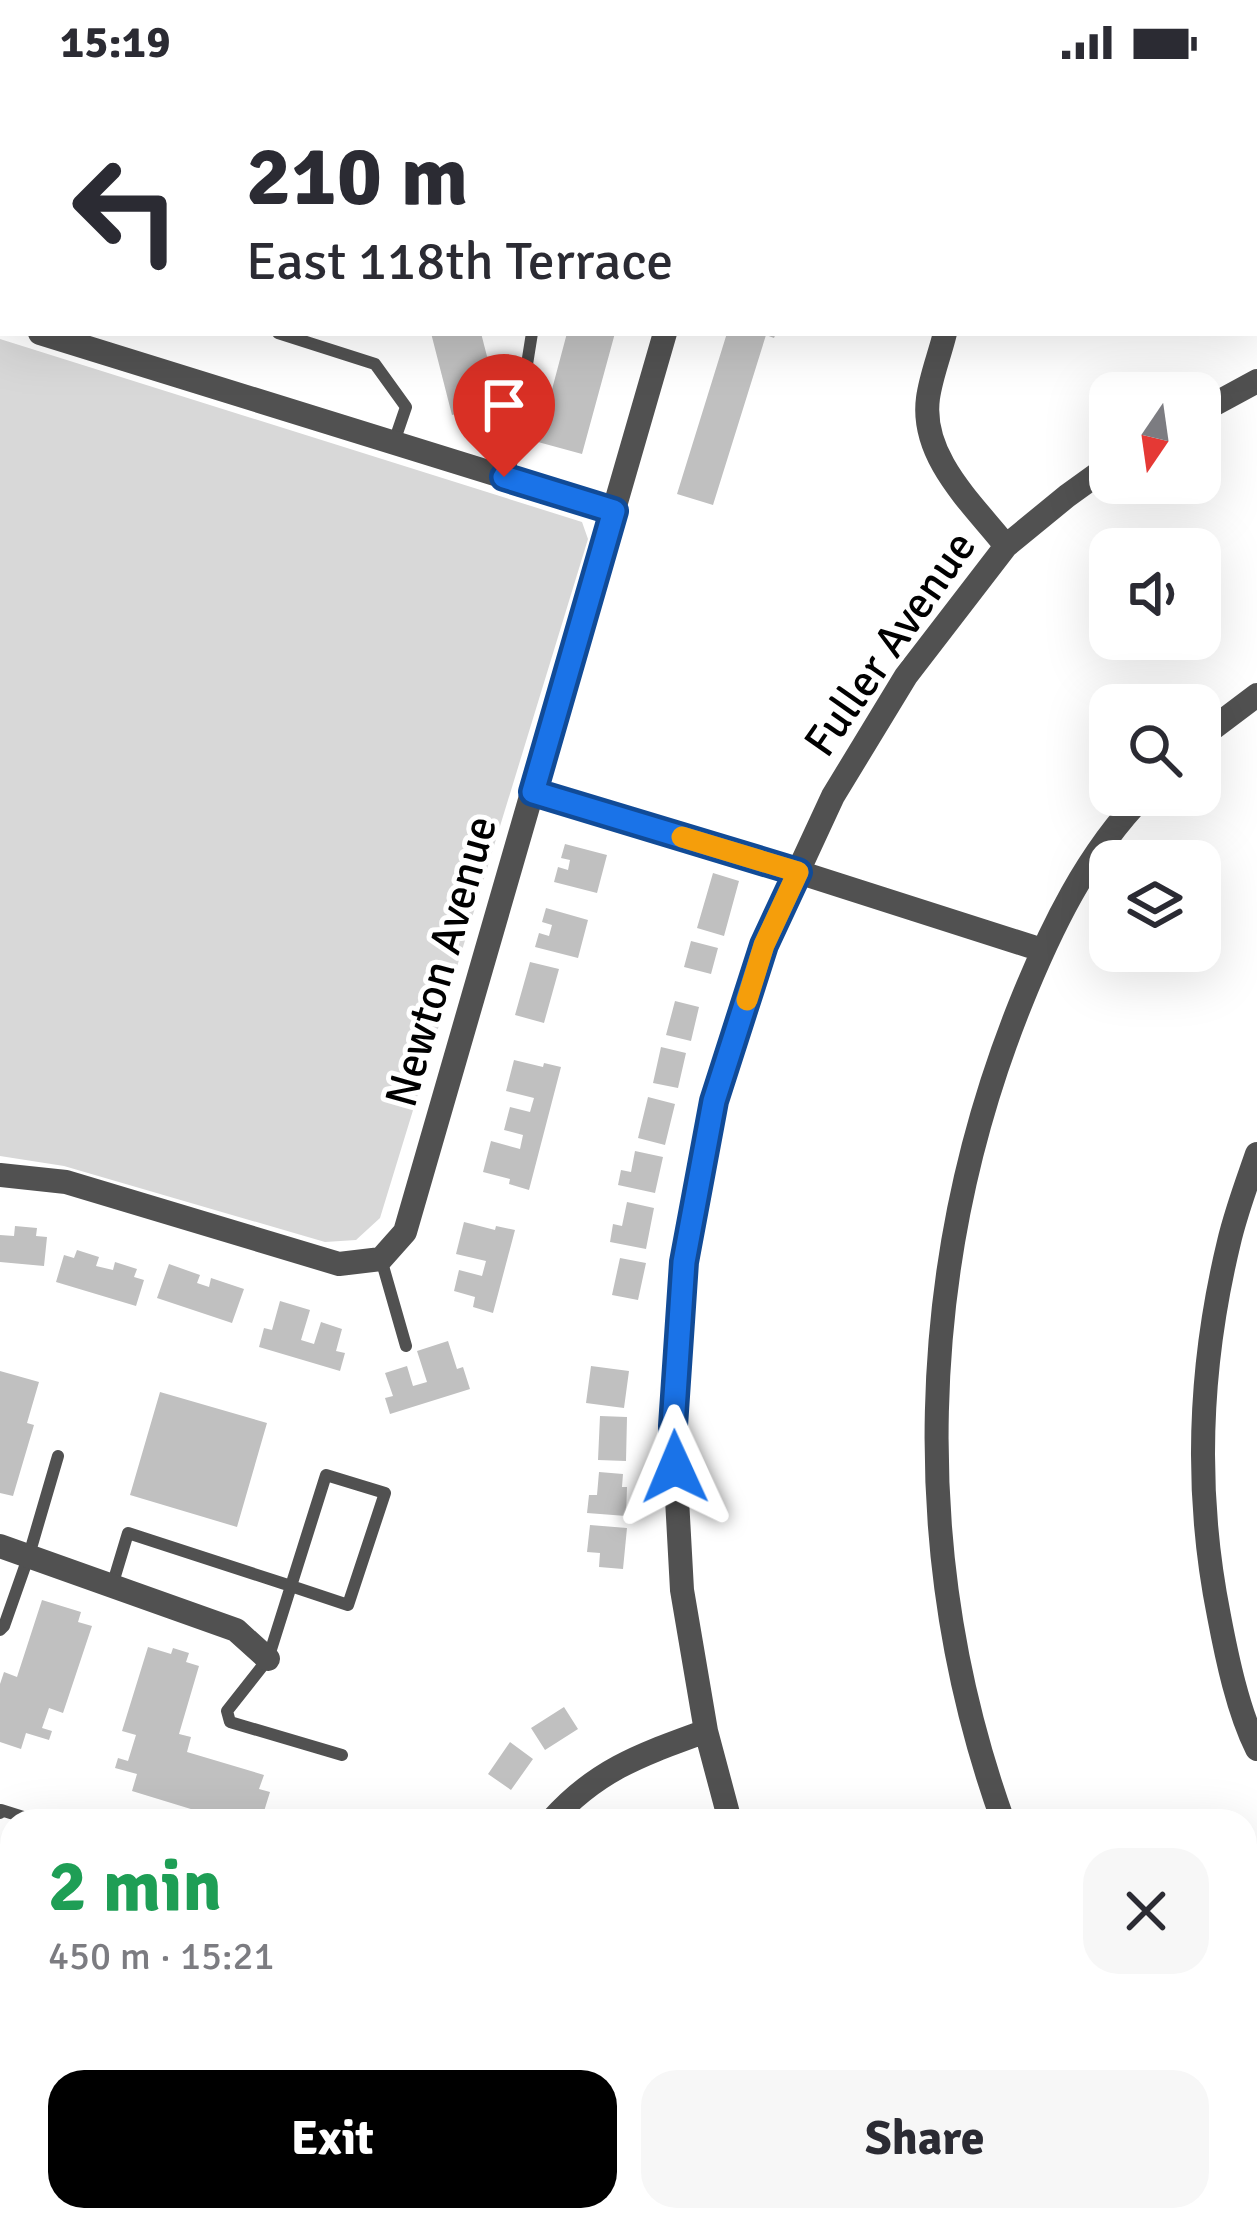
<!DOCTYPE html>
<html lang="en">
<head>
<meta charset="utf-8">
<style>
	body { margin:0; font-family:Signika,sans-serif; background:#f7f7f7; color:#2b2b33; height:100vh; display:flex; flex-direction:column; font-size:45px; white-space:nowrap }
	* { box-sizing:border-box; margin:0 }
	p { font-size:39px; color:#7c7c81 }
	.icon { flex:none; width:66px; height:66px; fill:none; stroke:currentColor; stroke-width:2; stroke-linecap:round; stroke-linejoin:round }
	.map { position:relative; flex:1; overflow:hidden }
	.sheet { position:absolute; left:0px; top:1725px; width:1257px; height:423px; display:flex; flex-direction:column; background:#fff; border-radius:36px 36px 0 0; box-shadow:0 12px 48px #0002 }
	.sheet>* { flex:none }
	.guide { position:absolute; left:0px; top:0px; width:1257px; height:252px; box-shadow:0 12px 48px #0002; background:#fff; color:#2b2b33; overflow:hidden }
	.needle { width:78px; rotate:193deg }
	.tools { position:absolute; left:1089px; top:288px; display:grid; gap:24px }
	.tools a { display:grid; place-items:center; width:132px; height:132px; border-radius:24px; background:#fff; box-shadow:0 12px 48px #0002; font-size:60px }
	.pin { position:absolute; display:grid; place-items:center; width:102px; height:102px; color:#fff; margin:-123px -51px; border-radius:50% 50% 50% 0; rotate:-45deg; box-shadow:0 0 12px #0007 }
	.pin .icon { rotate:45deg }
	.me { position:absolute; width:132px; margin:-66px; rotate:359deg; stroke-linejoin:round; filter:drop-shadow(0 0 9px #0008) }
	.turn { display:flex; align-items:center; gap:42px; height:252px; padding:0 48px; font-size:54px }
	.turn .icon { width:156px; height:156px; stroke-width:2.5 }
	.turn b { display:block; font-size:84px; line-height:102px }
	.round { display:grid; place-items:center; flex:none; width:126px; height:126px; border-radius:36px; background:#f7f7f7 }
	.head { display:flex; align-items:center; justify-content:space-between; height:204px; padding:0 48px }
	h1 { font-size:72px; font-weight:800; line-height:90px; color:#1e9e55 }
	.action { display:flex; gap:24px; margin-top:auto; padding:24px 48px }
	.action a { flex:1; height:138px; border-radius:36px; background:#000; color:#fff; font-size:48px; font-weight:800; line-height:138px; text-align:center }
	.action a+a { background:#f7f7f7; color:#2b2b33 }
	.status { display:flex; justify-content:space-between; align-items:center; height:84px; padding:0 60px; background:#fff; direction:ltr }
	.status svg { height:33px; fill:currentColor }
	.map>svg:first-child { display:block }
	.green { fill:#d8d8d8 }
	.building { fill:#c0c0c0 }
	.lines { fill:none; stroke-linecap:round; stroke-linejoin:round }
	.lane { stroke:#515151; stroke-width:12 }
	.street { stroke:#515151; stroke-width:24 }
	.secondary { stroke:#1e1e1e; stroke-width:24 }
	.route-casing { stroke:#114b97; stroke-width:30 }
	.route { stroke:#1a73e8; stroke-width:21 }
	.slow { stroke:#f59e0b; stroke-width:21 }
	.labels { text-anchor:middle; stroke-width:10; stroke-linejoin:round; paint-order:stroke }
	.street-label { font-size:45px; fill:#000; stroke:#fff }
</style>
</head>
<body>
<div class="status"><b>15:19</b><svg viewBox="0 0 49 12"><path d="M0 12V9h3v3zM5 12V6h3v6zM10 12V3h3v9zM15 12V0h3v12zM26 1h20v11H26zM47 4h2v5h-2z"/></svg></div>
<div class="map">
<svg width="1257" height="2146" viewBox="0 0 1257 2146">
	<rect width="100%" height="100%" fill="#fff"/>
	<path class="green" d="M0 255 582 438 588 455 380 1134 356 1156 325 1158 64 1082 0 1072Z"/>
	<path class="building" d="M431 249H481L499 319 452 331Z
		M567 249H615L582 370 538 358Z
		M727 249H776L774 254 766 251 713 421 677 410Z
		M565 760 607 771 597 809 554 798 558 783 568 786 570 776 561 774Z
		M713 789 739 797 724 852 697 844Z
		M546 824 588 836 578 874 535 863 539 849 549 852 552 841 542 838Z
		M691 857 718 864 711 890 684 883Z
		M530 878 559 885 544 939 515 931Z
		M675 917 699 923 691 957 666 951Z
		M661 963 686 969 678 1004 653 999Z
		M514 976 543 983 544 979 561 983 529 1106 509 1100 510 1095 483 1088 491 1057 520 1065 523 1051 504 1046 510 1023 530 1028 534 1014 506 1007Z
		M648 1013 675 1020 665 1061 638 1054Z
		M635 1067 663 1073 655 1109 618 1101 621 1086 631 1088Z
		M627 1118 654 1124 646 1165 610 1158 613 1140 622 1142Z
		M464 1138 495 1146 496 1142 515 1146 493 1229 473 1223 475 1213 454 1207 459 1186 482 1192 486 1177 456 1170Z
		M15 1142 37 1144 36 1152 47 1153 44 1182 0 1178V1151L14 1152Z
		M77 1166 99 1173 96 1182 113 1186 115 1178 137 1185 134 1193 144 1196 136 1222 56 1198 64 1171 74 1174Z
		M620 1174 646 1179 638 1216 612 1211Z
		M169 1180 200 1191 197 1199 209 1203 211 1194 244 1205 232 1239 157 1214Z
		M280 1217 310 1226 301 1256 314 1260 321 1238 342 1245 336 1267 345 1269 340 1287 259 1263 264 1244 272 1246Z
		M448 1257 457 1285 463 1283 470 1305 390 1330 385 1314 393 1312 385 1289 407 1282 413 1302 427 1298 417 1267Z
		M591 1282 629 1287 624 1324 586 1319Z
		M0 1287 39 1298 27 1339 34 1341 13 1412 0 1409Z
		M160 1308 267 1339 237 1443 130 1411Z
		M600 1332 627 1333 626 1377 598 1376Z
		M599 1388 623 1390 622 1403H627L626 1432 587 1429 589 1411H597Z
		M590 1441 627 1444 623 1485 599 1483 600 1469 587 1468Z
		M42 1516 81 1528 78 1538 92 1542 63 1629 49 1624 42 1644 52 1647 49 1656 26 1649 21 1665 0 1658V1600L4 1588 17 1593Z
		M148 1563 171 1570 173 1564 189 1569 186 1578 199 1582 179 1650 191 1653 187 1668 264 1691 259 1705 270 1708 261 1737H230L132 1707 137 1690 115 1684 118 1674 128 1677 136 1651 122 1647Z
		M564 1623 578 1645 545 1666 531 1644Z
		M510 1658 533 1675 511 1706 488 1690Z
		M12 1848V1915L6 1918 0 1906V1855Z"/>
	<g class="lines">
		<path class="lane" d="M215 0 225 3
			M75 3 76 0
			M285 3 286 0
			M385 3 386 0
			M603 3 604 0
			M278 249 375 280 406 323 394 358
			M509 393 532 249
			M381 1175 406 1262
			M326 1391 385 1409 348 1521 291 1502Z
			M112 1502 128 1449 291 1502 268 1575 227 1627 230 1638 342 1671
			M0 1546 4 1542 29 1471 58 1372
			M0 1729 1 1726 36 1737
			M251 2136 257 2146
			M178 2146 196 2136"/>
		<path class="street" d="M736 3 737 0
			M1009 3 1010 0
			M0 236 3 237
			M40 249 614 427
			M945 249C940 270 931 292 928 314 920 373 973 420 1006 462
			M1200 328 1257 297
			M1200 654 1257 611
			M533 708 798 788 1042 866
			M1257 1070C1247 1099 1236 1128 1229 1158 1199 1282 1194 1407 1219 1532 1227 1574 1238 1627 1257 1665
			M0 1091 66 1098 339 1180 381 1175 405 1148 665 249
			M0 1462 236 1546 268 1575
			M551 1737C597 1685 643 1670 706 1647
			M730 1737 706 1647 682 1506 673 1342 684 1178 714 1017 764 861 833 712 906 592 1006 462 1067 412 1110 381
			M1003 1737C908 1473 916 1181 1020 921 1050 846 1087 769 1144 711
			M0 2005 12 2028
			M69 2136 74 2146
			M587 2136 592 2146"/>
		<path class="secondary" d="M1245 1814 1257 1807
			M632 2146 651 2136"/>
	</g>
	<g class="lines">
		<g class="route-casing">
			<path id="route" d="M504 393 614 427 533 708 798 788 764 861 714 1017 684 1178 673 1342 675 1383"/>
		</g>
		<use href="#route" class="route"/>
		<path class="slow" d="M682 753 798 788 764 861 747 916"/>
	</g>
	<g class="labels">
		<g class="street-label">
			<text transform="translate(889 559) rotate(-55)" y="16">Fuller Avenue</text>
			<text transform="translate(440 877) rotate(-74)" y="16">Newton Avenue</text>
		</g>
	</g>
</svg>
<div class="tools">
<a><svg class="needle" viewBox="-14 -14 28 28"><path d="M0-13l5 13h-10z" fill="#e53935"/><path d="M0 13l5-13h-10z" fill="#7c7c81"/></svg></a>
<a><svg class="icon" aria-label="sound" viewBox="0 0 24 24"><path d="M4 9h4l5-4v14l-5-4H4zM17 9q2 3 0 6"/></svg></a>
<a><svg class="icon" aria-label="search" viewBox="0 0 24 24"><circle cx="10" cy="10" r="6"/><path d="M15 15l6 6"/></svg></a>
<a><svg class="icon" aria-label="layers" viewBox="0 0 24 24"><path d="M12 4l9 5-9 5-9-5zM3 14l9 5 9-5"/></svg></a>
</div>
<div class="pin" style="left:504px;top:393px;background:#d93025"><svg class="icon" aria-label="arrive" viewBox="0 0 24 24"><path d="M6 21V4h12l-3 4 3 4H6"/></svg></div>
<svg class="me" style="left:675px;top:1383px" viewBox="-20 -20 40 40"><path d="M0-17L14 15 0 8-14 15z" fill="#1a73e8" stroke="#fff" stroke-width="4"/></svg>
<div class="guide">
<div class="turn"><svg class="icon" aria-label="left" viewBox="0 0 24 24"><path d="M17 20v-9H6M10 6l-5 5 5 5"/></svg><div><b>210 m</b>East 118th Terrace</div></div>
</div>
<section class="sheet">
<div class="head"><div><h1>2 min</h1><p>450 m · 15:21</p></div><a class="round"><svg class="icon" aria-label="close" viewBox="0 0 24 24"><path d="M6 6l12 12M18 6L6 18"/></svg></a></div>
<div class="action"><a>Exit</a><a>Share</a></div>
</section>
</div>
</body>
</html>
